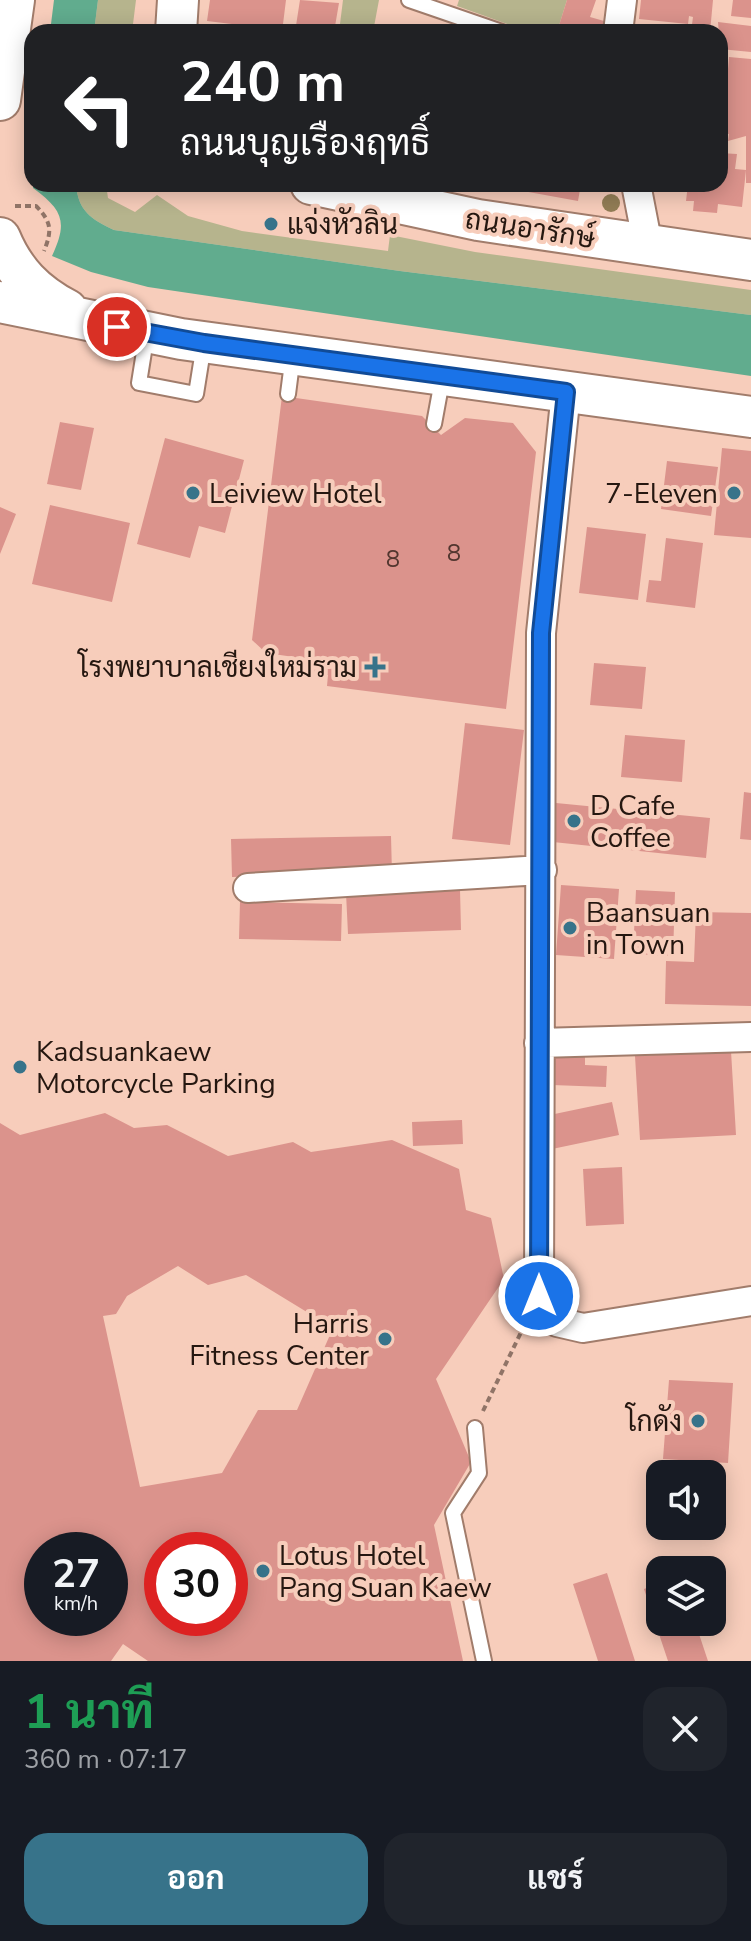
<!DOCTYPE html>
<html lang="th">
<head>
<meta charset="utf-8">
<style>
	body { margin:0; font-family:"Nunito Sans",Sarabun,sans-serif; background:#20242c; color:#f1f3f6; height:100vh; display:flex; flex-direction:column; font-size:30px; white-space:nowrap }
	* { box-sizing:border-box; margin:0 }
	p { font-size:26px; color:#9ea1a6 }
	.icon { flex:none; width:44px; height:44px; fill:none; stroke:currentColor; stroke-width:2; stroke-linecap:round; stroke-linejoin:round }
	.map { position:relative; height:1661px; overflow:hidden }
	.details { display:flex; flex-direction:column; background:#171b24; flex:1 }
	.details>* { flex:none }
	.guide { position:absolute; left:24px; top:24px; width:704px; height:168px; border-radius:24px; box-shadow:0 4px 20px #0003; background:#202124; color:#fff; overflow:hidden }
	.controls { position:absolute; left:646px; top:1460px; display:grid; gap:16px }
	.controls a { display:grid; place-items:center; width:80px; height:80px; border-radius:16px; background:#171b24; box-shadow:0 4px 20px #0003; font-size:40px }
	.speed { position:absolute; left:24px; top:1532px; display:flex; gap:16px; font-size:40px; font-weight:700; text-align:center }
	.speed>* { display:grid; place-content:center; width:104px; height:104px; border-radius:50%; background:#171b24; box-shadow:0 4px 20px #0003; line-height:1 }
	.speed small { font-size:20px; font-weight:400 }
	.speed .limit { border:12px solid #d22; background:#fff; color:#111 }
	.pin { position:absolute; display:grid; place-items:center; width:68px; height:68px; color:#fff; margin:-34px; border:4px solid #fff; border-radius:50%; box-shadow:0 2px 8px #0007 }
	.me { position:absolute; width:88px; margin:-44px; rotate:0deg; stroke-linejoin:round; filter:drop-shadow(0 0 6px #0008) }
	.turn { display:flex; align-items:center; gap:28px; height:168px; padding:0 24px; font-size:36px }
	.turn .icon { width:104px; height:104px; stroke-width:2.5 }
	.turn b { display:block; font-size:56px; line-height:68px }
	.round { display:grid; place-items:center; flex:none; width:84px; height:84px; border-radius:24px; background:#20242c }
	.overview { display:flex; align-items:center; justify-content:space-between; height:136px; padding:0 24px }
	h1 { font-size:48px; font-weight:700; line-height:60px; color:#1e9e55 }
	.action { display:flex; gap:16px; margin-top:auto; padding:16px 24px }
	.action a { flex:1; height:92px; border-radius:24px; background:#37738a; color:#fff; font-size:32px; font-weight:700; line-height:92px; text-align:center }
	.action a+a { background:#20242c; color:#f1f3f6 }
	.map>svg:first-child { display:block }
	.green { fill:#b6b48d }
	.water { fill:#61ac8e }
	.building { fill:#db938c; fill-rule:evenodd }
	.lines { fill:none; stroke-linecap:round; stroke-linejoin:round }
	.lane-casing { stroke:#a17c6b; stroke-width:18 }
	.street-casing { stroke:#a17c6b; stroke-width:32 }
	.secondary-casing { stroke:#a17c6b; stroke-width:44 }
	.path { stroke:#907467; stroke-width:4; stroke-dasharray:6 4; stroke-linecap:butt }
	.lane { stroke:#fff; stroke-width:14 }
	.street { stroke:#fff; stroke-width:28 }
	.secondary { stroke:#fff; stroke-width:40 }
	.tree { fill:#927d56 }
	.route-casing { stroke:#114b97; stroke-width:20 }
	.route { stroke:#1a73e8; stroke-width:14 }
	.poi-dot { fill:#37738a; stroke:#f7cdbb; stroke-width:3 }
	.labels { text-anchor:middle; stroke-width:8; stroke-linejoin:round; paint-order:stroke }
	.number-label { font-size:24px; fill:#52362f }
	.poi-label { font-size:28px; fill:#251710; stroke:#f7cdbb; text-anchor:start }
	.street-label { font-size:28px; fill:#251710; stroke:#f7cdbb }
</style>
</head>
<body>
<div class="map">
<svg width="751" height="1661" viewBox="0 0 751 1661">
	<rect width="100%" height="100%" fill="#f7cdbb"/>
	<path class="green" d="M98 0H136L132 32H94Z
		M343 0H379L373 32H339Z
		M459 0H567L557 32H530L457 6Z
		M76 184H106L108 198 135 212 157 195 188 216 242 231 388 251 390 235 475 252 751 290V315L400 271 114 230C91 219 78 211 76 184Z"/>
	<path class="water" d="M54 0H98L94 32H50Z
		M33 184H76C78 211 91 219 114 230L400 271 751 315V376L148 287 91 272 52 256C68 222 63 210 33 188Z"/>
	<path class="building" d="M210 0H286L282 32H239L240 25 207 21Z
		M300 0 339 3 334 32H295Z
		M567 0H596L590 17 604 21 601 32H557Z
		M641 0H713L710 32H691L693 17 689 16 688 24 639 19Z
		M733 0H751V18L731 16Z
		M718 22 751 26V52L720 49Z
		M729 57 751 59V183H746V136L728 141 729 134 720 133V81H727Z
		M720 153 737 154 735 169 746 170 742 207 718 204 717 213 693 211 694 201H686L688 184H720Z
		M513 184H581L578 201 512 189Z
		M282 396 422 416 441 435 465 418 513 423 536 452 506 709 327 686 328 675 298 672 294 657 266 653 252 640Z
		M60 422 94 428 81 490 47 484Z
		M165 438 244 460 225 533 199 526 190 558 137 544Z
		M722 448 751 451V538L714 535Z
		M667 461 718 467 711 516 661 509Z
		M50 505 130 523 112 602 32 584Z
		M0 507 16 514 0 554Z
		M587 527 646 534 638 600 579 593Z
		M666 538 703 543 695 608 646 602 649 580 661 581Z
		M594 663 646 667 642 709 590 705Z
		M465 723 524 730 510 845 452 839Z
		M625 735 685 740 682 782 621 777Z
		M744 792 751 793V840L740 839Z
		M556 803 710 818 706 858 553 842Z
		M391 836 392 874 232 877 231 839Z
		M561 885 619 889 614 959 556 955Z
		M460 890 461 930 348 934 346 893Z
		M636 890 675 892 673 956 633 954Z
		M240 902 342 904 341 941 239 939Z
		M696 912 751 913V1006L665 1004 666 961 694 962Z
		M554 1049 585 1050V1065L607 1066 606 1087 552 1085Z
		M731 1051 736 1135 640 1140 635 1056Z
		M612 1102 619 1135 552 1149 545 1116Z
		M105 1113 134 1128 167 1125 228 1156 293 1142 311 1152 392 1140 459 1169 466 1210 491 1218 504 1279 436 1379 471 1462 434 1525 463 1661H148L123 1644 111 1661H0V1123L20 1135ZM178 1266 208 1285 246 1275 333 1328 297 1410H258L222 1473 140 1487 103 1316 116 1314 127 1296ZM42 1550H110V1618H42ZM162 1550H230V1618H162Z
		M462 1120 463 1144 413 1146 412 1122Z
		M622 1167 624 1224 586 1226 583 1169Z
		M669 1380 733 1383 728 1463 663 1459Z
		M607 1573 635 1661H598L573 1584Z
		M660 1583V1622H695L708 1661H668L644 1589Z"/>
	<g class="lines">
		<g class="lane-casing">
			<path id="lane" d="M409 0 502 32
				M147 333 139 383 196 394 204 344
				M288 394 293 355
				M434 424 443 375
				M475 1428 479 1473 453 1513 484 1661"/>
		</g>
		<g class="street-casing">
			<path id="street" d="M618 32 622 0
				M636 184 648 246
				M566 392 541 633 539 1296 557 1322 583 1328 751 1301
				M248 888 542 870
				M539 1043 751 1037"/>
		</g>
		<g class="secondary-casing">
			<path id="secondary" d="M176 32 178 0
				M0 100 14 0
				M311 184 478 220 751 260
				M0 238C14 272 35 293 67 310
				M0 302 181 339 751 417"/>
		</g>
		<path class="path" d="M15 206H36C52 222 52 231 44 251
			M483 1411 526 1322"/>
		<use href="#lane" class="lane"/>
		<use href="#street" class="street"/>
		<use href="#secondary" class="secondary"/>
	</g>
	<circle class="tree" cx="611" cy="203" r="9"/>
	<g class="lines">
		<g class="route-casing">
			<path id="route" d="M117 327 204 343 566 392 541 633 539 1296"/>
		</g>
		<use href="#route" class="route"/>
	</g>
	<g class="poi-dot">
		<circle cx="271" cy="224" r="8"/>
		<circle cx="193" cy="493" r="8"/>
		<circle cx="734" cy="493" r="8"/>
		<path d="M371 655h8v8h8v8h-8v8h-8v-8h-8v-8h8z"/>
		<circle cx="574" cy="821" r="8"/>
		<circle cx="570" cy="928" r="8"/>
		<circle cx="20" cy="1067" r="8"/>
		<circle cx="385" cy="1339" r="8"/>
		<circle cx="698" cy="1421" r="8"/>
		<circle cx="263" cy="1571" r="8"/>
	</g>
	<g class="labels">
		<g class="number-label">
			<text x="454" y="561">8</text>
			<text x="393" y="567">8</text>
		</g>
		<g class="poi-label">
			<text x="287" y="234">แจ่งหัวลิน</text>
			<text x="209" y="503">Leiview Hotel</text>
			<text x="718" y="503" text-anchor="end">7-Eleven</text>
			<text x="357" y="677" text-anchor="end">โรงพยาบาลเชียงใหม่ราม</text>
			<text x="590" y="815">D Cafe<tspan x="590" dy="32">Coffee</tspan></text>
			<text x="586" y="922">Baansuan<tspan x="586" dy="32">in Town</tspan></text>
			<text x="36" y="1061">Kadsuankaew<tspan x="36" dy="32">Motorcycle Parking</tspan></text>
			<text x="369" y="1333" text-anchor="end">Harris<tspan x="369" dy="32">Fitness Center</tspan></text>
			<text x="682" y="1431" text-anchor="end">โกดัง</text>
			<text x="279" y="1565">Lotus Hotel<tspan x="279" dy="32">Pang Suan Kaew</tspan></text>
		</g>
		<g class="street-label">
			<text transform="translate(530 228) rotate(9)" y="10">ถนนอารักษ์</text>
		</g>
	</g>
</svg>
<div class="controls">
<a><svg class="icon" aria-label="sound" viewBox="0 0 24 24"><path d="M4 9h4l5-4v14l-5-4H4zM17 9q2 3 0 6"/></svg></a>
<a><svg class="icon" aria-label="layers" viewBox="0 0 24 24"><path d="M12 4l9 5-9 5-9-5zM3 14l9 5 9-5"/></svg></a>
</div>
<div class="speed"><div>27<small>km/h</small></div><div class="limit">30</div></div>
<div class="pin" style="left:117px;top:327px;background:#d93025"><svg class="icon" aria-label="arrive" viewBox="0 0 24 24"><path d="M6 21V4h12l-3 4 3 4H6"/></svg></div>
<svg class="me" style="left:539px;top:1296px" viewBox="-20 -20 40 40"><circle r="17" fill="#1a73e8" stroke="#fff" stroke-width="3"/><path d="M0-11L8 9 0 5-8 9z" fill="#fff"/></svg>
<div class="guide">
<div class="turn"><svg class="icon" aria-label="left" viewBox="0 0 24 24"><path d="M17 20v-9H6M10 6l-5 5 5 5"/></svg><div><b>240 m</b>ถนนบุญเรืองฤทธิ์</div></div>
</div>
</div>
<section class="details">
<div class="overview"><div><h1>1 นาที</h1><p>360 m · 07:17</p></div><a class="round"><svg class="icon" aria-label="close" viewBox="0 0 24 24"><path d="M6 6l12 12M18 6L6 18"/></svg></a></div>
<div class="action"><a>ออก</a><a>แชร์</a></div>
</section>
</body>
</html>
